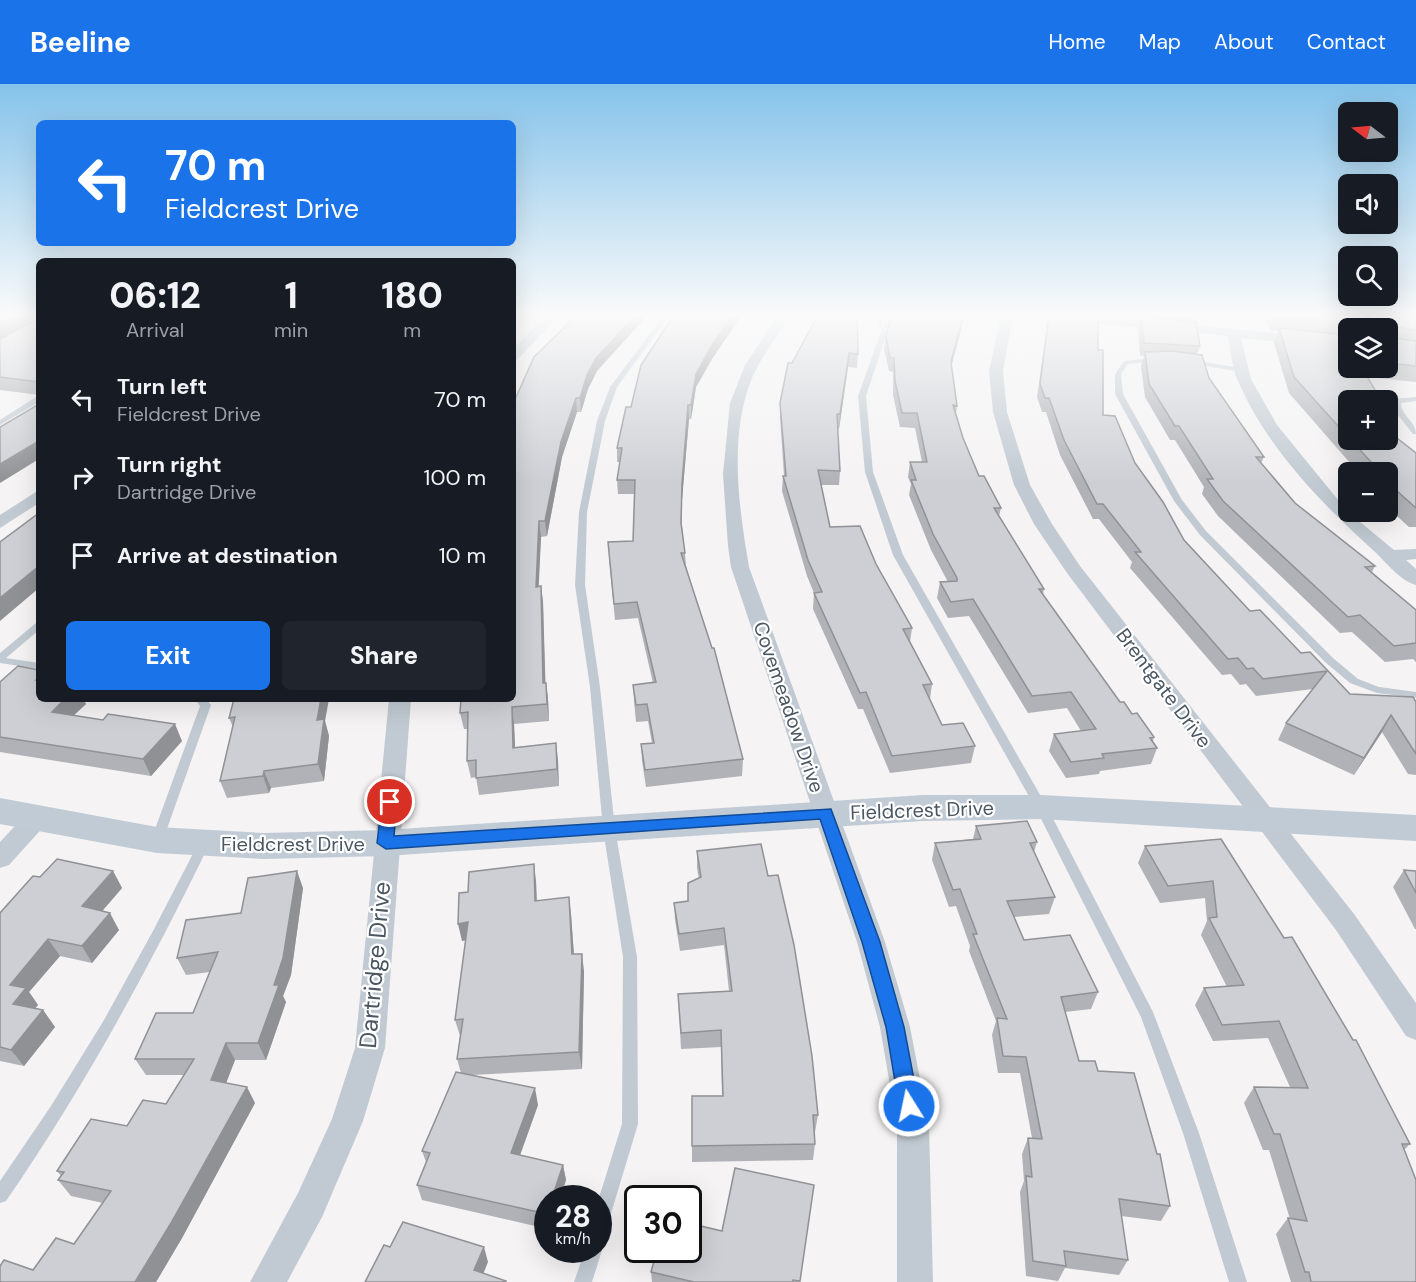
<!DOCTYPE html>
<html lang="en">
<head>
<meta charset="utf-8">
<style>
	body { margin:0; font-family:"DM Sans",sans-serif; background:#20242c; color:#f1f3f6; height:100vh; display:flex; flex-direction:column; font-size:22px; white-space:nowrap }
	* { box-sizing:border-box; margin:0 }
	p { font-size:20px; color:#9ea1a6 }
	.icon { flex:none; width:33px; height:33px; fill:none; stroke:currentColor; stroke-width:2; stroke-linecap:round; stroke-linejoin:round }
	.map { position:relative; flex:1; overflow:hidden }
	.sheet { position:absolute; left:36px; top:174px; width:480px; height:444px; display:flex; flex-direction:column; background:#171b24; border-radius:9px; box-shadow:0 6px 24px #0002 }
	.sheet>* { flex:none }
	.banner { position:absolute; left:36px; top:36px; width:480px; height:126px; border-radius:9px; box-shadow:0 6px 24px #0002; background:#1a73e8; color:#fff; overflow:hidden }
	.needle { width:39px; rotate:286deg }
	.fabs { position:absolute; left:1338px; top:18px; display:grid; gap:12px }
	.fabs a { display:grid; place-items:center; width:60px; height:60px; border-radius:9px; background:#171b24; box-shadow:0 6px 24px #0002; font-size:30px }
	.speed { position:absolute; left:534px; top:1101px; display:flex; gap:12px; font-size:30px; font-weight:700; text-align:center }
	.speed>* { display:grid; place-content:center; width:78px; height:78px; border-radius:50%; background:#171b24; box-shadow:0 6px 24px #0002; line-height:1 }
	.speed small { font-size:15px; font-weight:400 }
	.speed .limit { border:3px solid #111; border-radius:9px; background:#fff; color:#111 }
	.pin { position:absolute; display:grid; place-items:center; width:51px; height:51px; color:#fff; margin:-26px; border:3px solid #fff; border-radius:50%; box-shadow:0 2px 6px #0007 }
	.me { position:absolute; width:66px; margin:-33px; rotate:350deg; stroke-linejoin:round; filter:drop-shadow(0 0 4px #0008) }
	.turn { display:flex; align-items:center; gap:21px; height:126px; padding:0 30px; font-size:27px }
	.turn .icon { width:78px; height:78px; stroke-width:2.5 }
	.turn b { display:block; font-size:42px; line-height:51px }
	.eta { display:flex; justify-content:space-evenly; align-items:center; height:102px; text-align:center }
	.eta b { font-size:36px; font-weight:800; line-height:42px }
	.button { display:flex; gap:12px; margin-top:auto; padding:12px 30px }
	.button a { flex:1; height:69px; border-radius:9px; background:#1a73e8; color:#fff; font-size:24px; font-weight:800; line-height:69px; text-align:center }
	.button a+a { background:#20242c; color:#f1f3f6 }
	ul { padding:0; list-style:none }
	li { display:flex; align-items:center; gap:18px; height:78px; padding:0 30px }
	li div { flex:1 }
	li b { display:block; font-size:22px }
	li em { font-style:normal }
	header { display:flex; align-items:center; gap:36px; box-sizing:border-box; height:84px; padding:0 30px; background:#1a73e8; color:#fff }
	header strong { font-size:28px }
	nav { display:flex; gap:33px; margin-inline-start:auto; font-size:21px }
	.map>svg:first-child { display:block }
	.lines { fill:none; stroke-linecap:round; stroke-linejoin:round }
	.lane { fill:#c1cad2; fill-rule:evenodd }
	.street { fill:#c1cad2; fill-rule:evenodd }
	.secondary { fill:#c1cbd6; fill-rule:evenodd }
	.wall { fill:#b0b2b7; fill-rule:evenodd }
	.shaded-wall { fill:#909195 }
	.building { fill:#cdcfd5; stroke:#909195; stroke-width:1.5 }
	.route { fill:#1a73e8; stroke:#114b97; stroke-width:1.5 }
	.labels { text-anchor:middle; stroke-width:4.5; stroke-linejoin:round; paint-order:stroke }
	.street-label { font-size:20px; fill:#4a5661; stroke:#fff }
	.near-street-label { font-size:24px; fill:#4a5661; stroke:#fff }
</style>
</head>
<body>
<header>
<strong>Beeline</strong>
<nav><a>Home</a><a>Map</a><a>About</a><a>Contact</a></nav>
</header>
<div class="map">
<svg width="1416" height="1198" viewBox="0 0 1416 1198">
	<rect width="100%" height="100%" fill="#f5f3f3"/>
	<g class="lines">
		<path class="lane" d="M664 231H670L617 303 605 337 587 428 585 501 600 603 615 745 637 873 638 1040 606 1146 604 1152 598 1154V1117L622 1040 623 873 603 745 590 603 575 501 579 428 597 337 610 303Z
			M887 231H893L866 312 873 388 903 471 1047 723 1153 928 1199 1049 1247 1198H1229L1183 1049 1141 933 1035 723 893 471 865 388 858 312Z
			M1155 274 1158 276 1157 277 1128 280 1121 290 1123 310 1182 416 1206 447 1333 574 1358 595 1379 603 1416 608V614L1377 609 1350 599 1325 578 1200 451 1174 417 1115 310V290L1124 277Z
			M1191 276 1241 284 1244 286 1241 288 1189 279V277Z
			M36 313H39V318L0 341V336Z
			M1416 313V317L1401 319C1401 332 1416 337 1416 350H1413L1393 325 1394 315Z
			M39 538V546L6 574 39 579V585L0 579V569L36 539Z
			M195 615H206L211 621 163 756 161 759 157 761 153 759 151 756 200 622Z
			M203 756 207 758 209 761C149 884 84 1004 6 1117L0 1119V1097L51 1022 104 936 153 847 199 758Z
			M598 1160 602 1166 592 1198H574L585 1166H598Z"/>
		<path class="street" d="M0 231 39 233V241L0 237Z
			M547 231H560L518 275 513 276V265Z
			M778 231H790C777 253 759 275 750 299 729 356 739 424 749 483L885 858 910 943 929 1042 933 1198H897V1042L880 943 857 858 731 483 728 462 723 390 730 319 745 281Z
			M1001 231H1013L1003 287 1007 328 1030 401 1052 440 1080 482 1354 830 1416 919V956L1406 952 1336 846 1067 489 1034 440 1014 401 993 328 989 287Z
			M1041 231H1088L1348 256V264L1241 254 1251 295 1277 341 1348 428 1394 466 1416 465V475L1406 476 1416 485V501C1400 497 1385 477 1374 467 1321 419 1267 364 1238 297 1232 284 1231 267 1228 252L1047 235Z
			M39 406V419L0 444V431Z
			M389 615H411L385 964 363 1037 322 1133 287 1198H250L298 1109 332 1035 355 964Z
			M37 725 46 728 49 734 46 740 9 781 0 784V758L28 728Z"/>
		<path class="secondary" d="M923 711H1041L1416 731V757L1041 735 923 737 385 772 264 775 157 769 0 740V714L157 743 264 749 385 746Z"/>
	</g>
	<path class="wall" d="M0 231 28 240 36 236 39 231V311L0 306Z
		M818 231 858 270 857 284 848 283 839 345 837 344 840 387 839 401H821L830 443 876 480 912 544 910 558 932 600 930 615 942 641 975 662 971 679 890 689 863 625H858L813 525 814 509 807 492 782 407 783 392H784L780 333V319L792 279Z
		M877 231H885L880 244Z
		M892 231H965L951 282 957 322 956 330 963 354 979 392 1001 424 999 432 1044 505 1043 510 1120 618 1132 630 1154 653 1153 657 1157 664 1151 680 1100 687 1099 690 1066 694 1049 667 1054 650 1081 647 1067 624 1028 629 969 532 948 534 937 514 940 498H948L931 466 909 411 911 400 908 393 910 378H922L915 344 900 343 893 311V288L889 287 884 265 886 252Z
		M1049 231 1098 266 1103 331 1184 456 1250 527 1301 569 1310 568 1350 610 1416 618V691L1408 690 1382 648 1354 691 1278 656 1286 639 1313 605 1256 612 1246 600 1240 601 1231 590 1222 591 1130 484 1132 478 1099 435H1093L1060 371 1046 328H1042L1037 313Z
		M1137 231H1192L1190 238 1200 262 1197 270 1209 294 1264 373 1261 379 1295 419 1375 482 1372 488 1416 526V578L1413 575 1385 578 1352 548 1340 549 1218 432 1202 410 1204 403 1175 356H1170L1145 313 1141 282 1144 272H1140L1138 246 1141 234 1137 233Z
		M1265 231H1416V298L1368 293 1348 316V356H1388V347L1416 369V443H1409L1388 424V388H1358L1289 309 1274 259 1278 247 1270 246ZM1348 244H1388V284H1348Z
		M712 275 696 303 691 335H689L682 415V442L685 469 686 482 743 675 742 692 646 703 642 677 641 660 652 659 648 637 636 638 634 617 633 601 653 599 638 534 615 536 609 474 633 457 635 410H618L617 396 620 378H617V364L631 323Z
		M597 287 588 305 581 328H577L562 373 547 452 541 453 538 502H541L543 518 545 599H546L548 615 549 637 514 640 515 663 556 659 559 702 479 711 476 693 471 694 467 677 468 645H464L460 629 513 615V320Z
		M0 598 39 615H83L86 620 74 631 182 657 151 692 0 668Z
		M234 615 325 637 329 652 324 697 271 704 269 709 227 714 220 697 233 643 229 634Z
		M976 742 1037 758 1034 768 1055 813 1049 830 1014 833 1024 856 1098 908 1091 925 1065 928 1079 977 1098 987 1170 1122 1161 1137 1121 1132 1128 1176 1119 1191 1065 1184 1058 1197 1026 1192 1020 1108 1024 1097 1022 1070 1028 1054H1032L1020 989H998L992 951 996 937 969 867 970 862 956 822 949 823 932 776 935 759 973 755Z
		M1221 755 1410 1060 1404 1066 1416 1198H1291L1276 1150 1288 1134 1290 1135 1269 1066H1263L1244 1019 1254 1003H1290L1268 954 1213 957 1195 921 1204 904 1227 903 1201 851 1207 837 1205 814 1160 819 1138 779 1145 762Z
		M697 767 818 1031 815 1048H814L815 1060 813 1076 692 1078V1062L722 1012 721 963 681 965 678 910 729 907 724 861 680 867 675 836 674 819 688 817 699 795 697 784Z
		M1404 786 1416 787V845H1415L1393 803Z
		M113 787 122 804 102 827 119 846 92 879 60 872 29 908 38 921 35 924 43 926 55 943 24 982 0 977V829L40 793Z
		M536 797 537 817 571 830 574 870 584 887 582 985 472 991 538 1021 520 1071 563 1081 566 1096 560 1114H548V1145L422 1116 417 1101 426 1078 422 1067 461 989 457 975 460 952 455 936 466 856 462 857Z
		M303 804 291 891 283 912 286 918 266 976H235L226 999 255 1019 182 1154 156 1198H0L33 1186 74 1160 103 1119 71 1112 58 1096 61 1092 57 1087 127 1042 166 1020 184 991H146L135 975 193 929 210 888 186 891 177 874 241 829Z
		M814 1101 800 1198H652L651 1188 722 1147Z"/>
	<path class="shaded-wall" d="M21 231H25L29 242 0 257V242Z
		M636 231H648L597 287 588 305 581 328 580 314 587 291 596 274Z
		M733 231H742L712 275 696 303 691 335V321L696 290 712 261Z
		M881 231H885L880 244Z
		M963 231H965L949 291 951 278Z
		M849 269 848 283 839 345 840 330Z
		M576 314 577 328 562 373 547 452 545 437 561 358Z
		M688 321 689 335 682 415V400Z
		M1394 334 1388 349V343Z
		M39 357V375L0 399V380Z
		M539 437 541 453 538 519 536 503Z
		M39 482V504L0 537V514Z
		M541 502 543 518 546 616 543 599Z
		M546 599 548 615 549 637 547 620Z
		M65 615H83L86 620 60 644 52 628Z
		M321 615H329L325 637 329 652 324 697 318 680 317 636Z
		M512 623 514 640 516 681 513 664Z
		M1391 631 1382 648 1354 691 1364 674Z
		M175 640 182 657 151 692 143 675Z
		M556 659 558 676 559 702 557 685Z
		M264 687 271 704 269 709 263 692Z
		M534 780 536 797 537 834 535 817Z
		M113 787 122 804 92 839 82 822Z
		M297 787 303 804 291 891 283 912 286 918 266 976 258 959 274 901Z
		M569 813 571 830 575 887 572 870Z
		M110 829 119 846 92 879 82 862Z
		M468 838 472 855 462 857 458 840Z
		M48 855 60 872 29 908 38 921 26 936 13 920 10 901Z
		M582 870 584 887 582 985 579 968Z
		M43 926 55 943 24 982 11 966Z
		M226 959 235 976 221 1012 211 996Z
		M247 1003 255 1019 182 1154 156 1198H135Z
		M535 1004 538 1021 515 1085 511 1069Z
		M563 1081 566 1096 560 1114H552Z
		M484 1163 488 1178 480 1198 474 1186Z"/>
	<path class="building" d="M0 231H21L0 242Z
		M35 231H39V298L0 293V255L36 236Z
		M577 231H636L596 274 587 291 580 314H576L561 358 545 437H539L536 503 541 502 543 599H546L547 620 512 623 513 664 556 659 557 685 476 694V676L467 677 468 628 460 629 461 615H513V320L534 273Z
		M674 231H733L712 261 696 290 691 321H688L682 400 681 439 685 469H681L712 564H714L743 675 645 686 641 660 654 659 647 620 636 621 633 601 656 598 637 518 614 520 608 458 633 457 635 396H617L622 364H617L626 323H631L641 281Z
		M818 231H857L858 270 849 269 840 330H837L840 387 818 386 830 443 860 442 876 480 912 544 903 545 932 600 923 601 942 641 963 639 975 662 892 672 866 608 860 609 814 509 822 508 808 476 783 392H786L780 319 788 279H792Z
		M892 231H963L951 278 957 322 953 321 963 354 979 392H984L1001 424H994L1044 505H1039L1120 618H1124L1132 630 1137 629 1154 653 1150 654 1157 664 1102 670 1104 674 1071 678 1054 650 1096 645 1071 608 1032 612 973 515 951 518 940 498 957 497V494L933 450 911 396H916L910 378H927L917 329H902L895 297 894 274H890L886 252Z
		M1049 231H1098V266H1103V331L1115 332 1135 379 1163 418 1184 456 1250 527 1260 526 1301 569 1310 568 1350 610 1413 613 1416 618V670L1391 631 1364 674 1286 639 1327 587 1263 595 1253 584 1247 585 1238 574 1228 575 1135 468H1141L1103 420H1097L1064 356 1049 314H1045L1040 300Z
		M1275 231H1416V246L1395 243 1392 245 1393 254 1416 257V282L1388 279V244H1355L1356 240Z
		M1141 233 1196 238 1200 262 1144 259Z
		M1279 244 1348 251V284H1362L1381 316H1348V353L1294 293Z
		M1173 267 1202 271 1209 294 1264 373H1256L1295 419 1375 482 1365 483 1416 526V559L1394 562 1360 531 1348 533 1223 417 1207 395H1213L1179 342H1175L1149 300 1145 268Z
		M39 320V357L0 380V343Z
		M1388 327 1394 334 1388 343Z
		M1388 347 1416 369V424L1388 399V388H1380L1351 356H1388Z
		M39 429V482L0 514V458Z
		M18 582 39 586V594L36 596 39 597V615H65L52 628 103 636 108 630 175 640 143 675 0 653V598Z
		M234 615H321L317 636 324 635 318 680 264 687 263 692 220 697 235 633 229 634Z
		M1027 737 1037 758 1030 759 1055 813 1007 817 1024 856 1070 851 1098 908 1061 913 1079 977H1095L1098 987 1134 989 1157 1070H1160L1170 1122 1119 1115 1128 1176 1064 1167 1066 1182 1033 1177 1026 1092 1032 1093 1028 1054 1042 1055 1026 973 1003 972 997 934 1007 935 973 850H977L960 805 953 806 935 759 981 755 976 742Z
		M1221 755 1284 854 1292 853 1353 956H1356L1410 1060H1402L1416 1096V1198H1311L1309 1188H1305L1288 1134 1307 1137 1280 1050H1274L1254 1003 1308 1004 1279 937 1222 941 1204 904 1244 901 1209 834 1217 833 1213 797 1168 802 1145 762Z
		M761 760 768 792 778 791 794 861 812 972 818 1031H813L815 1060 692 1062V1012H723L721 946 681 949 678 910 732 907 724 844 679 850 674 819 688 817V799L701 793 697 767Z
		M57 775 113 787 82 822 110 829 82 862 48 855 10 901 26 904 13 920 43 926 11 966 0 963V829L33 792 40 793Z
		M534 780 535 817 569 813 572 870H582L579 968 457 975 463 935 455 936 468 838 458 840 459 809 468 808 469 788Z
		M1404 786 1416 787V809Z
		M297 787 283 874 274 901H279L258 959H226L211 996 247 1003 171 1139 135 1198H0V1182L4 1176 33 1186 56 1154 74 1160 111 1107 58 1096 64 1088 57 1087 91 1035 127 1042 143 1016 166 1020 194 975H135L156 929H193L218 868 177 874 186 836 241 829 248 794Z
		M456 988 535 1004 511 1069 563 1081 552 1114H548L547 1130 417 1101 430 1069 422 1067Z
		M735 1084 814 1101 800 1197 793 1196V1198H694L651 1188 657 1166H688V1139L722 1147Z
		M403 1138 484 1163 474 1186 506 1197V1198H365L384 1161 390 1163Z"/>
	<linearGradient id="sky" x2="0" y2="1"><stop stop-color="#85c3ea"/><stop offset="0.58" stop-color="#fafafa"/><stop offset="1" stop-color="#fafafa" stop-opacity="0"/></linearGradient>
	<rect width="1416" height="399" fill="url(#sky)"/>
	<path class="route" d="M390 712 397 718 394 752 831 725 880 858 904 943 919 1022 916 1029 909 1031 902 1029 899 1022 886 943 862 858 820 735 386 765 377 759 382 718Z"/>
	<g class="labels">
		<g class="street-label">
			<text transform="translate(1164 604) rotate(53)" y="7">Brentgate Drive</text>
			<text transform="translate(789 623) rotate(71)" y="7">Covemeadow Drive</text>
			<text transform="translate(922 726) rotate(-2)" y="7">Fieldcrest Drive</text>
			<text x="293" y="767">Fieldcrest Drive</text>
		</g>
		<g class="near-street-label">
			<text transform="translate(375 881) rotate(-85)" y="8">Dartridge Drive</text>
		</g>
	</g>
</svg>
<div class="fabs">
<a><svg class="needle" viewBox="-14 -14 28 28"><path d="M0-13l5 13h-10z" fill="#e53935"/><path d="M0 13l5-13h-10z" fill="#9ea1a6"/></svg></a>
<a><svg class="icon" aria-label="sound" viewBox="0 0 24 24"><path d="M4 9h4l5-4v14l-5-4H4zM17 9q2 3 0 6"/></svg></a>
<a><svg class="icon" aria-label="search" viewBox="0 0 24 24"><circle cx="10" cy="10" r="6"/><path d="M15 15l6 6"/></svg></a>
<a><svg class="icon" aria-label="layers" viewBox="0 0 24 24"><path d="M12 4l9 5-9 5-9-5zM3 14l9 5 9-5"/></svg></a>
<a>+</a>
<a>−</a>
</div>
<div class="speed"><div>28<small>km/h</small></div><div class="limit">30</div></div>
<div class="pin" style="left:390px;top:718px;background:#d93025"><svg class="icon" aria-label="arrive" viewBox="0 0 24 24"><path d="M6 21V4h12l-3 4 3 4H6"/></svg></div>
<svg class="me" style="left:909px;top:1022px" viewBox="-20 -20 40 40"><circle r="17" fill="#1a73e8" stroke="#fff" stroke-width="3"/><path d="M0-11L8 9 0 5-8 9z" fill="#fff"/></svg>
<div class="banner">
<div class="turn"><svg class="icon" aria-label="left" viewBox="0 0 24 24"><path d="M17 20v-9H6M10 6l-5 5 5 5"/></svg><div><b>70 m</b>Fieldcrest Drive</div></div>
</div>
<section class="sheet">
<div class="eta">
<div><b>06:12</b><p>Arrival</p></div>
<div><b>1</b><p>min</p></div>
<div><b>180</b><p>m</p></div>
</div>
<ul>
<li><svg class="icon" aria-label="left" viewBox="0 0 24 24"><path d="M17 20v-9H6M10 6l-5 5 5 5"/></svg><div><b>Turn left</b><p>Fieldcrest Drive</p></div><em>70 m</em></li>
<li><svg class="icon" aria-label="right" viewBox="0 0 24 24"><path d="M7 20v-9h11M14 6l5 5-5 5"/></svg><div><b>Turn right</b><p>Dartridge Drive</p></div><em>100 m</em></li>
<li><svg class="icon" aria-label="arrive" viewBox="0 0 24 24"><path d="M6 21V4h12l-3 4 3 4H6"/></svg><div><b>Arrive at destination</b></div><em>10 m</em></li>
</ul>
<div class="button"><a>Exit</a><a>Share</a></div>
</section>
</div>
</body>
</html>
